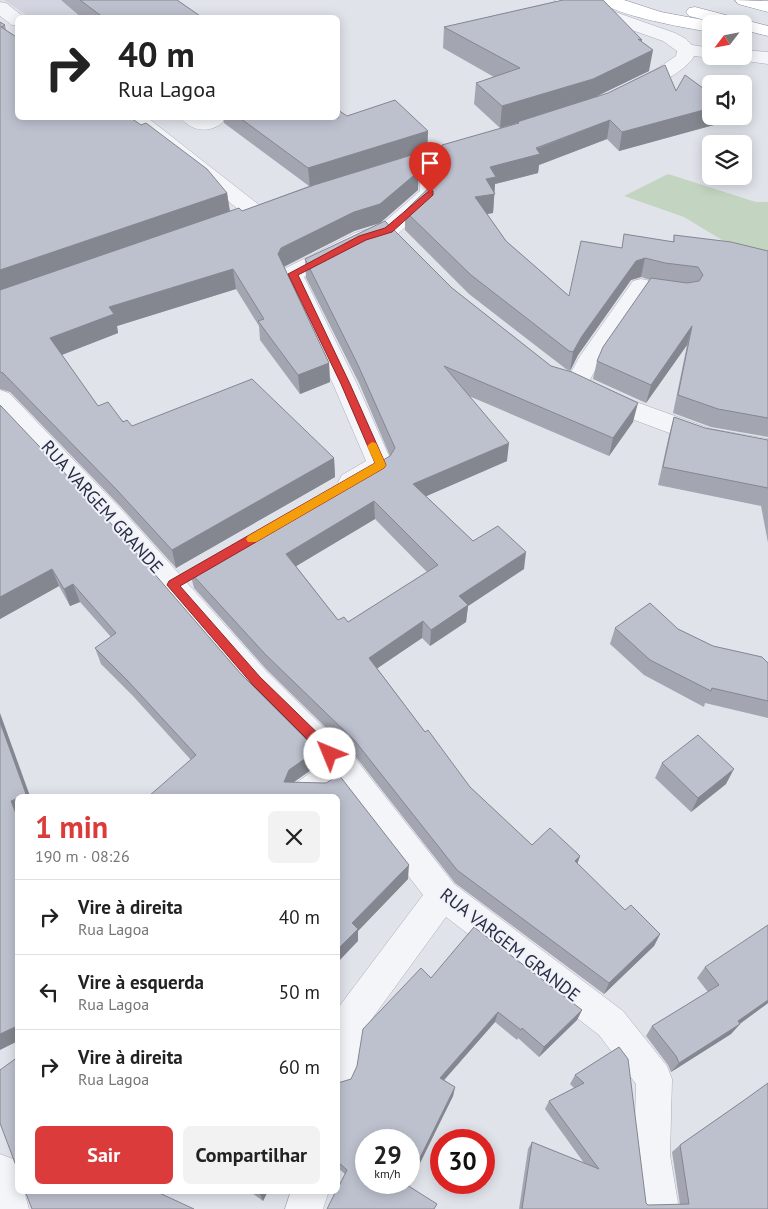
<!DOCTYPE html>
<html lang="pt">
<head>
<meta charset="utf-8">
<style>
	body { margin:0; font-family:"PT Sans",sans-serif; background:#f2f2f2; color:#222; height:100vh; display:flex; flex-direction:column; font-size:19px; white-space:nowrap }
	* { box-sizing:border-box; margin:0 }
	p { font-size:16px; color:#767676 }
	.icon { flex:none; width:28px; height:28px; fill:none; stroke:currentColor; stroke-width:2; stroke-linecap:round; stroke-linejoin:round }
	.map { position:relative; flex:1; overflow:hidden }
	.drawer { position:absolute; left:15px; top:794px; width:325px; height:400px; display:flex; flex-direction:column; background:#fff; border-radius:8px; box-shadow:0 2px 12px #0003 }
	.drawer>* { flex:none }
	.guide { position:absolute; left:15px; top:15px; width:325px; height:105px; border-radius:8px; box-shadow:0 2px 12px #0003; background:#fff; color:#222; overflow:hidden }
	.needle { width:32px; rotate:238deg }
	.buttons { position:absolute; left:702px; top:15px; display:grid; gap:10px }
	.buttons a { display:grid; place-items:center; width:50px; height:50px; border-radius:8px; background:#fff; box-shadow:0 2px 12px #0003; font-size:25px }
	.speed { position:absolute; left:355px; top:1129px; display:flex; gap:10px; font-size:25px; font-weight:700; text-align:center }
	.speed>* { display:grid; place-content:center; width:65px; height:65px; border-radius:50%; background:#fff; box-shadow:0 2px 12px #0003; line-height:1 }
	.speed small { font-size:12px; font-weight:400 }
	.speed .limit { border:8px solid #d22; background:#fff; color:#111 }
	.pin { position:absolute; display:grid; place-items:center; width:42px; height:42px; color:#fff; margin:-51px -21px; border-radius:50% 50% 50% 0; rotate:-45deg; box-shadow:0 0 5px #0007 }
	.pin .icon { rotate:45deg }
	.me { position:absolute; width:55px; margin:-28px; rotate:315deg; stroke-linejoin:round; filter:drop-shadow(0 0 4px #0008) }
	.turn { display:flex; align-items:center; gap:18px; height:105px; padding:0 20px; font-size:22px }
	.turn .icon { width:65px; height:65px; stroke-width:2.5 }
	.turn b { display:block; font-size:35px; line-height:42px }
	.round { display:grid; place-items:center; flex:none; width:52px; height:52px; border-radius:8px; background:#f2f2f2 }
	.summary { display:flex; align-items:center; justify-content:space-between; height:85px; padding:0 20px }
	h1 { font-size:30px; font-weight:700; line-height:38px; color:#db3b3b }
	.action { display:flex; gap:10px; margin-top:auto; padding:10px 20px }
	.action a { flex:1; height:58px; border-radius:8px; background:#db3b3b; color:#fff; font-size:20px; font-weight:700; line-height:58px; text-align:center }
	.action a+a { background:#f2f2f2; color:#222 }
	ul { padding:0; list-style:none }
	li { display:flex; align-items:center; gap:15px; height:75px; padding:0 20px; border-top:1px solid #e0e0e0 }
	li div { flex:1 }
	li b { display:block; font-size:19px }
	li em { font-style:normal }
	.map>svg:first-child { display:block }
	.built { fill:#d2d5e0 }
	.green { fill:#c3d5c1 }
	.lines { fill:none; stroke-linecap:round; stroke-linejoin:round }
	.minor-casing { stroke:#a9acb9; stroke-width:1 }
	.highway-casing { stroke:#868da3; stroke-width:1 }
	.minor { fill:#f4f5f8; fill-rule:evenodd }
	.highway { fill:#fff; fill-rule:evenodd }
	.wall { fill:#a3a6b1; fill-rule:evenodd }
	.shaded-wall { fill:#848790 }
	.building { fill:#bdc1ce; stroke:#848790; fill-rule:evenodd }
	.route { fill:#db3b3b; stroke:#8e2626 }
	.slow { fill:#f59e0b }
	.labels { text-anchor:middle; stroke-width:4; stroke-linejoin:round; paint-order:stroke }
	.street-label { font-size:18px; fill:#272d44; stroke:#f0f2f8 }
</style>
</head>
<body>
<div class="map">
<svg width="768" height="1209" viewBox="0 0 768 1209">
	<rect width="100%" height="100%" fill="#e1e3eb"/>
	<path class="built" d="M4 0H179L133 18 29 17Z"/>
	<path class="green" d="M668 174 756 202H768V264L740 251 684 217 624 196Z"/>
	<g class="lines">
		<g class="minor-casing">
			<path id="minor" d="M555 0H581L675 33 686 39 692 45 711 48V56H718L711 58 694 56C688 70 644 95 629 91L627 87 629 83 655 70 676 56 677 51 663 41 558 4Z
				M0 2 6 3 24 17 18 18V26L12 25 0 16Z
				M744 50 768 52V64L738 60 735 56H744Z
				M128 118H148L263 208 266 213 263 218 256 220 249 218 130 122Z
				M181 118H226C215 134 192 133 181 118Z
				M476 139 483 141 486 145 483 149 439 163 440 193 397 235 371 243 304 277 357 384 393 465C387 476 366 488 353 491 349 492 346 490 342 489L338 482 342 475 366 461 333 384 281 274 284 269 355 233 381 225 420 191 419 169 383 180 376 178 373 174 376 170Z
				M641 279C657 283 673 282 689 287L692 292 689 297C675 301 660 299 646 295L598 365 585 389 577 391 569 389 565 383 580 356 633 281Z
				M601 386 639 403 711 429 768 439V457L699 444 621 415 593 401 589 395 593 389Z
				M0 390 9 393 120 508 266 671 354 757 454 884 623 1011 667 1066 672 1079 670 1155 679 1209H641L634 1155 636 1084 599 1035 446 917 363 1031 356 1075 350 1087 338 1092V1008L423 895 340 787 327 796H288L292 786 321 765 246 689 102 522 0 414Z
				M0 1154 13 1159 18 1170V1191H24L29 1209H0Z
				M291 1191H329L323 1209H285Z"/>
		</g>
		<g class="highway-casing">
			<path id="highway" d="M599 0H624L661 12 709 21 689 16 686 12 689 8 695 7 768 26V36L744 30V24H711V32C691 29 610 15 599 0Z
				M735 0 768 1V12L738 4Z"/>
		</g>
		<use href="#minor" class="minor"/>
		<use href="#highway" class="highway"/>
	</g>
	<path class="wall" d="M61 0H177L203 18H82Z
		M563 0 642 40V42L649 71 597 96 676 91 721 123 619 151 607 139 539 165 538 173 495 184 493 213 487 214 506 241 569 296 621 248 673 242 674 235 768 251V437L711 427 673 413 687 345 646 403 593 379 597 361 650 280 641 277 631 280 578 355 570 371 566 369 469 294 405 230V211L441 177 442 145 516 124 517 123 500 128 474 104 476 83 494 77 443 48 444 27Z
		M0 22 5 25 6 30 227 193 230 211H242L309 186 224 123 223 118H338L347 116 428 131 427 151 418 154V190L380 223 354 231 284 267 329 363 330 382 300 394 260 340 259 326 236 289 117 326 118 333 62 355 98 406 132 426 334 458 335 477 176 568 121 507 10 392 0 389Z
		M305 259 452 288 551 366 633 422 609 456 469 396 507 461 426 496 473 541 524 569 468 606 466 622 430 646 422 638 377 668 425 732 470 787 532 845 580 856 577 864 625 910 660 934 654 946 604 994 455 883 355 756 267 670 194 588 190 572 390 456 359 383 306 278ZM375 519 427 572 348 622 338 620 296 566Z
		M0 406 318 765 294 782 408 879 358 931V941L191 760 133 696 101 664 95 648 111 637 80 602 70 606 59 586 0 619Z
		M674 417 705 428 768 440V543L761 506 658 485 669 435Z
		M615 628 678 629 713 646 768 663V718L705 703 704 707 644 675 610 644Z
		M662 763 726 784 691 812 655 778Z
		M705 967 768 1003 740 1024 731 1034 671 1072 668 1065 646 1036 652 1026 708 992 697 978Z
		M431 978 582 1010 577 1020 539 1057 518 1038 517 1040 495 1022 444 1080 455 1087 453 1096 409 1186 345 1174 338 1168V1083L351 1079Z
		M619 1047 646 1203 648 1205H680L672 1152 680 1145 743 1101 768 1209H519L528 1149 532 1142 584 1163 545 1109 549 1101 574 1088 570 1084 575 1075Z
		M249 1191H268L263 1201Z"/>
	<path class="shaded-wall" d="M653 50 649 71 589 100 517 122V123L500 128 502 106Z
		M711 108V116H722L721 123 619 151 622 132Z
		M610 120 607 139 539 165 538 173 495 184 493 213 474 216 475 197 486 179 490 167Z
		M428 131 427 151 310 187 308 168Z
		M419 171 418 190 380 223 354 231 283 267 278 254 281 248Z
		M227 193 230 213 0 292V270Z
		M645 258 641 277 631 280 578 355 570 371 573 352 582 336 636 261Z
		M233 269 236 289 117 326 118 333 56 357 50 338 109 307Z
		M692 326 687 345 646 403 651 385Z
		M329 363 330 382 300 394 298 375Z
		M638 403 633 422 609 456 613 438Z
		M509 443 507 461 413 502V484Z
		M334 458 335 477 176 568 172 550Z
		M374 501 375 519 288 571 286 554Z
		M526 552 524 569 468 606 466 622 430 646 431 630 459 596Z
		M52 569 59 586 0 619V597Z
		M73 584 80 602 70 606 64 589Z
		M423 621 422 638 369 674V658Z
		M0 713 30 796H21L0 722Z
		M317 750 318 765 291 784 284 782 289 770Z
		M734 769 726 784 691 812 698 798Z
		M18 798V819L11 801Z
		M580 856 575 870V861Z
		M409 865 408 879 358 931V941L338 962V949L352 923Z
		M660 934 654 946 604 994 609 983Z
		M768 1000V1003L731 1030 740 1024 731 1034 671 1072 679 1063Z
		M582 1010 577 1020 539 1057 544 1047Z
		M498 1012 495 1022 438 1087 440 1078Z
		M15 1027 18 1030V1041L0 1050V1034Z
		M455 1087 453 1096 406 1191 407 1185 408 1182H409V1180Z
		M261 1191H268L263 1201 260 1194Z"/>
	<path class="building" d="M80 0H177L203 18H104Z
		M563 0H603L642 40 638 39 653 50 593 79 502 106 476 83 520 68 444 27Z
		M0 22 5 25 1 27 18 38V118H131L141 125 146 123 207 169 227 193 0 270Z
		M665 65 676 91 685 75 711 94V108L622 132 610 120 536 148 540 154 490 167 496 177 486 179 495 194 475 197 506 241 569 296 581 241 622 248 624 234 674 242V235L731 242 768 251V418L718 409 678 395 692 326 651 385 597 361 603 347 651 278 687 283 699 281 703 275 698 267 665 263 645 258 636 261 582 336 573 352 569 351 471 275 405 211 442 175V145L519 123 517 122 608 93Z
		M395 100 428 131 308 168 240 118H338V110L347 116Z
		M418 153 419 171 380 204 354 212 281 248 278 254 329 363 298 375 258 321 264 319 233 269 109 307 114 314 50 338 98 406 108 402 123 422 127 420 132 426 252 379 334 458 172 550 116 489 3 373 0 372V290L239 208 242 211 314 185Z
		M385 221 452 288 551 366 572 372 638 403 613 438 444 366 509 443 413 484 473 541 498 526 526 552 459 596 468 605 431 630 423 621 369 658 425 732 428 730 470 787 532 845 550 828 580 856 575 861 625 910 631 905 660 934 609 983 457 870 355 741 265 654 190 572 390 456 395 448 358 365 305 259ZM374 501 438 565 348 622 344 617 338 620 286 554Z
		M0 405 95 505 241 674 317 750 289 770 284 782 326 783 339 775 409 865 352 923 358 929 338 949V796H149L196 755 127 680 95 648 116 633 73 584 64 589 52 569 0 597Z
		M674 417 705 428 768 440V488L663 467Z
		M650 603 678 629 713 646 762 657 768 663V701L712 688 711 691 650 660 615 628Z
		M0 722 26 794 21 796H18V798L11 801 18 819V1032L15 1027 0 1034Z
		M698 735 734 769 698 798 662 763Z
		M768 925V1000L738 1021 740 1024 679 1063 676 1056 652 1026 719 985 705 967Z
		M474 927 582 1010 544 1047 522 1028 521 1030 498 1012 440 1078 455 1087 409 1180V1140H366V1182H408L407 1185 437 1204 434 1209H327L336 1191H338V1188L347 1170 338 1162V1083L351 1079 357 1066 363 1029 421 968 431 978Z
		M619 1047 628 1059 646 1203 648 1205 689 1204 680 1145 743 1101 768 1083V1209H522L532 1142 599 1169 549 1101 584 1083 575 1075Z
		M18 1057V1171L0 1123V1070Z
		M25 1191H155L194 1209H32Z
		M255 1191H261L260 1194Z"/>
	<path class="route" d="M430 190 433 191V195L392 232 366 240 298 275 350 384 386 465 384 468 180 586 260 677 335 750 337 754 335 758 330 760 326 758 252 684 167 585 169 581 375 463 341 384 288 274 359 236 385 228Z"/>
	<path class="slow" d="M372 442 376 443 386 465 384 468 256 542H248L246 539 248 536 375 463 367 446Z"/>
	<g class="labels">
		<g class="street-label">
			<text transform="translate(102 507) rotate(48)" y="6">RUA VARGEM GRANDE</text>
			<text transform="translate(510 945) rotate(38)" y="6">RUA VARGEM GRANDE</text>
		</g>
	</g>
</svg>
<div class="buttons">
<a><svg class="needle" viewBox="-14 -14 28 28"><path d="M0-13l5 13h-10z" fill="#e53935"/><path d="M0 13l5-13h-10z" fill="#767676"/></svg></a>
<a><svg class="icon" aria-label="sound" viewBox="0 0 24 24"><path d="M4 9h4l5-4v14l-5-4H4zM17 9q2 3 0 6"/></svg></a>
<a><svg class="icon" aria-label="layers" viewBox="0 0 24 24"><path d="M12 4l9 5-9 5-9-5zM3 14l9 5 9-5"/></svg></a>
</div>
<div class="speed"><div>29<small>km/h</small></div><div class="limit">30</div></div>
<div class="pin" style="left:430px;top:193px;background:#d93025"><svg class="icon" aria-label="arrive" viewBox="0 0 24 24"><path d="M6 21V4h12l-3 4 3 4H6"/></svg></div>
<svg class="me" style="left:330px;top:754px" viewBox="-20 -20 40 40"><circle r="19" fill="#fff"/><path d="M0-13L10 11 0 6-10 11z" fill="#db3b3b"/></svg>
<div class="guide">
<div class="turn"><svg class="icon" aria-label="right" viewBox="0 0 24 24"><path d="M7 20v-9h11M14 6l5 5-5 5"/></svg><div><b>40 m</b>Rua Lagoa</div></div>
</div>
<section class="drawer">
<div class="summary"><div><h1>1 min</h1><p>190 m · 08:26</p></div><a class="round"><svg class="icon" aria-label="close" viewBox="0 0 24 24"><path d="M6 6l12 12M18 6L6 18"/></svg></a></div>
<ul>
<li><svg class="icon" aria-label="right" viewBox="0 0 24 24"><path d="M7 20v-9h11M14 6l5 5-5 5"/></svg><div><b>Vire à direita</b><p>Rua Lagoa</p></div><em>40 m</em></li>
<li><svg class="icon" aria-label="left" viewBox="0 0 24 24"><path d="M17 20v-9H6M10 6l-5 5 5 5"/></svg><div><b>Vire à esquerda</b><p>Rua Lagoa</p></div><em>50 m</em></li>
<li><svg class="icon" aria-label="right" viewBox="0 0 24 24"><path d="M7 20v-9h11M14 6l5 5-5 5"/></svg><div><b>Vire à direita</b><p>Rua Lagoa</p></div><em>60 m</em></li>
</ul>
<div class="action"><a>Sair</a><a>Compartilhar</a></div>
</section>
</div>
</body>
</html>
